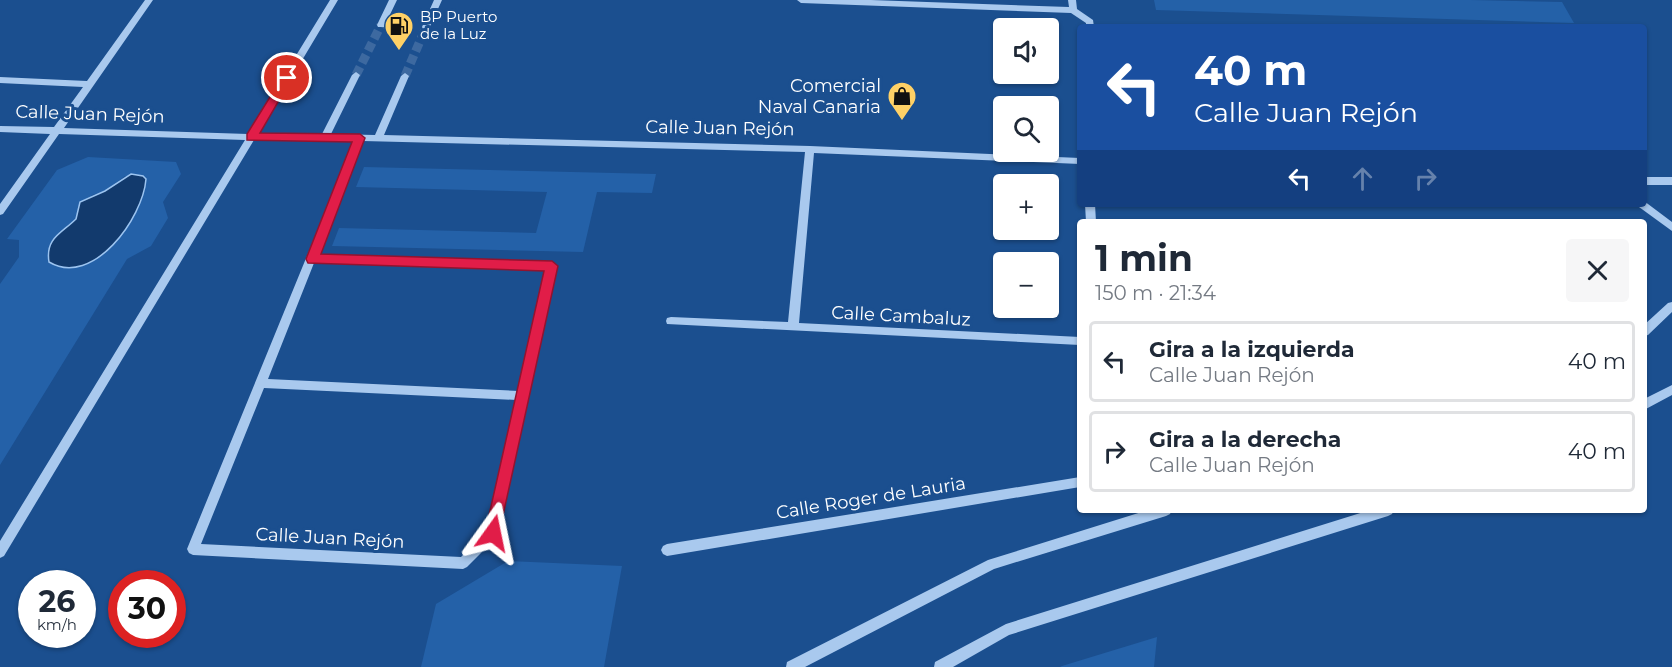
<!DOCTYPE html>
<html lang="es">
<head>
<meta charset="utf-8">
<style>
	body { margin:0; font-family:Montserrat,sans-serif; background:#f6f6f7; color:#1f2937; height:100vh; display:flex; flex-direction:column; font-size:22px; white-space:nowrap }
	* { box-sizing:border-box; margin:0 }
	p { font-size:20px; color:#747a83 }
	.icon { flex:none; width:33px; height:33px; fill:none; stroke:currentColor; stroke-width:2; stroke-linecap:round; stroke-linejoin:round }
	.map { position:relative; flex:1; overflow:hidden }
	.panel { position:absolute; left:1077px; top:219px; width:570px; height:294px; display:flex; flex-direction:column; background:#fff; border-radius:6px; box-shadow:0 2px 4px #0004 }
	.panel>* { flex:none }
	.top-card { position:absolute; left:1077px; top:24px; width:570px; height:183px; border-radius:6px; box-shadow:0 2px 4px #0004; background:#1a4fa0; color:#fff; overflow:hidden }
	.fabs { position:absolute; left:993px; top:18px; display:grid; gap:12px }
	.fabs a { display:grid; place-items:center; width:66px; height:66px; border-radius:6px; background:#fff; box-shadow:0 2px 4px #0004; font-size:30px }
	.speed { position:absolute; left:18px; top:570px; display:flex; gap:12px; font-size:30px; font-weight:700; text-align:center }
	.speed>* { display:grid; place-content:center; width:78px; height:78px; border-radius:50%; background:#fff; box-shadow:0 2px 4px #0004; line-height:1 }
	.speed small { font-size:15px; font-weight:400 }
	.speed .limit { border:9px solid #d22; background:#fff; color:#111 }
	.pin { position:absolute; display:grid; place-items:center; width:51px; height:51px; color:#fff; margin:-26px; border:3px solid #fff; border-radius:50%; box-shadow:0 2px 6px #0007 }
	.me { position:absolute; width:66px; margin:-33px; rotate:12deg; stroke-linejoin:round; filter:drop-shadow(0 0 4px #0008) }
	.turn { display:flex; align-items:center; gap:21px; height:126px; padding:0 18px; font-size:27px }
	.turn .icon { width:78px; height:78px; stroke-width:2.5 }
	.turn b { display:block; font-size:42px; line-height:51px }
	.lanes { display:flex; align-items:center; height:57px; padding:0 18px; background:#0003; justify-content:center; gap:30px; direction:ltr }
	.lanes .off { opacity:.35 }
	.round { display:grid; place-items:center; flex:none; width:63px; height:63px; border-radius:6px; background:#f6f6f7 }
	.head { display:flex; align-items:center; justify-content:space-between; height:102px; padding:0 18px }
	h1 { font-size:36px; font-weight:700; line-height:45px }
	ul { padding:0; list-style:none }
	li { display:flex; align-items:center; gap:18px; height:81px; margin:0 12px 9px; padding:0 6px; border:3px solid #e0e1e3; border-radius:6px }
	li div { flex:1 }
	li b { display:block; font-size:22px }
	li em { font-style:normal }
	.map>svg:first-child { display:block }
	.green { fill:#2461a8; fill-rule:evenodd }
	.water { fill:#123a6d; stroke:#9cc4f0; stroke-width:1.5 }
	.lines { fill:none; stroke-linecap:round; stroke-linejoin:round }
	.minor-tunnel { stroke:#3d69a0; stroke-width:9; stroke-dasharray:9 4.5; stroke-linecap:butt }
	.minor { fill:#a9c9ee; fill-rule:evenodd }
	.route { fill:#e11d48; stroke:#92132f; stroke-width:1.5 }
	.labels { text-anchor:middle; stroke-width:6; stroke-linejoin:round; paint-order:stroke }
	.far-poi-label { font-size:15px; fill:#fff; stroke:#1b4f8f; text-anchor:start }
	.poi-label { font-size:18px; fill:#fff; stroke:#1b4f8f; text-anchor:end }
	.street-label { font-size:18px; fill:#fff; stroke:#1b4f8f }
</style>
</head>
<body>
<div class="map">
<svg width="1672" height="667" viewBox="0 0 1672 667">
	<rect width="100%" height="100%" fill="#1b4f8f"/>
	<path class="green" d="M1154 0H1471L1562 2 1574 23 1156 10Z
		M88 157 176 162 181 174 163 202 168 218 151 246 127 259 0 465V284L19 257V240L7 239 57 170ZM125 176 145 188 138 209 111 246 59 232 77 219 92 195 105 191Z
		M364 167 656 174 652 193 597 192 583 252 332 246 339 228 536 233 547 192 356 187Z
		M508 561 622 566 604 667H421L436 604Z
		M1157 637 1154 667H1060L1062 666Z"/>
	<path class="water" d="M131 174 143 176 146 179C143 218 93 288 49 262 45 238 62 233 76 219L80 202 105 191Z"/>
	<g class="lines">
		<path class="minor-tunnel" d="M356 75 381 25
			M405 76 426 27"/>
		<path class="minor" d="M145 0H153L64 128 248 134 330 0H338L258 134H322L352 75 356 72 360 75 331 134 375 135 401 76 405 73 409 76 384 135 810 146 1080 158V164L814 153 799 323 1080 337V345L667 324 666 321 667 318 671 317 788 322 805 152 363 141 317 255 552 262 557 266 499 533 497 537 467 567 463 569 193 555 189 553 187 549 354 141 254 140 4 556 0 558V541L245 140 59 134 3 214 0 215V204L50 134 0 132V126L54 127 83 87 0 83V77L87 81ZM314 263 546 270 519 391 268 379ZM264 388 517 400 488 530 461 557 201 544Z
			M389 0H397L384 27H378L377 25Z
			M434 0H442L429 29H423L422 27Z
			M797 0H871L1069 7 1068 0H1076L1077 9 1093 20 1094 27H1086V23L1071 13 801 3Z
			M1644 177H1672V185H1644Z
			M1644 201 1672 222V231L1639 207 1637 204H1644Z
			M1085 204H1095L1096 222H1086Z
			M1672 302V312L1648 335 1644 336V325L1668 303Z
			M1672 385V395L1644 410V399Z
			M1080 477V487L667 556 663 554 661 550 663 546 667 544Z
			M1148 510H1172L1170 514 1166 516 994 569 805 667H786L787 662 988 560Z
			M1370 510H1394L1392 514 1388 516 1009 635 953 667H934L935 662 1006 624Z"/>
	</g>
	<path class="route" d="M287 75 292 78 260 133 360 134 365 138 321 254 552 261 558 266 498 538 493 541 487 538 485 533 544 271 308 263 306 259 352 142 247 140V134L283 76Z"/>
	<defs>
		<g id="fuel-pin" transform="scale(1.5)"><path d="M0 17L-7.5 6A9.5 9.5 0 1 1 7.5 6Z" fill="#ffd166" stroke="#1b4f8f"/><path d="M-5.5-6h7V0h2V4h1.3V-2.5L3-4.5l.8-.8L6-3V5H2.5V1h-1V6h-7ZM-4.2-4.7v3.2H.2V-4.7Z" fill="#111"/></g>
		<g id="shop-pin" transform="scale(1.5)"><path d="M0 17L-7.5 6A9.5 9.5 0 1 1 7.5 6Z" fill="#ffd166" stroke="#1b4f8f"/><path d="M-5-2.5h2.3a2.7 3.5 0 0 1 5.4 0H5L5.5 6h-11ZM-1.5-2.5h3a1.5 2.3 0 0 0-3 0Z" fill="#111"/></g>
	</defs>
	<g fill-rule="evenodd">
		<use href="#fuel-pin" x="399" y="26"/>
		<use href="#shop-pin" x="902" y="96"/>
	</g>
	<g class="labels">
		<g class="far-poi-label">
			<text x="420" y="22">BP Puerto<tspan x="420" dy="17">de la Luz</tspan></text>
		</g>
		<g class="poi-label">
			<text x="881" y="92">Comercial<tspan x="881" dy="21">Naval Canaria</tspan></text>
		</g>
		<g class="street-label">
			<text transform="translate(90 114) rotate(2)" y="6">Calle Juan Rejón</text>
			<text transform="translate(720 128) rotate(1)" y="6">Calle Juan Rejón</text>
			<text transform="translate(901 316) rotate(3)" y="6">Calle Cambaluz</text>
			<text transform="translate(871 498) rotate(-9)" y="6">Calle Roger de Lauria</text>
			<text transform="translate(330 538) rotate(3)" y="6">Calle Juan Rejón</text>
		</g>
	</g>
</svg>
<div class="fabs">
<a><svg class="icon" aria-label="sound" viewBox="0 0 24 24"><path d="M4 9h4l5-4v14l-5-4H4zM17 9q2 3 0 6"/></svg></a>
<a><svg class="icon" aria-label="search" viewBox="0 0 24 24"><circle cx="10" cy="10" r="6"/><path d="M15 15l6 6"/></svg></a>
<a>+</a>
<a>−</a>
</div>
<div class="speed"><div>26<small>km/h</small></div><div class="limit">30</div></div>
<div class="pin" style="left:287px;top:78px;background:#d93025"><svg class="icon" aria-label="arrive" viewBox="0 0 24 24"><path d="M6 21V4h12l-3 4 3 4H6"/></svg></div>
<svg class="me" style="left:493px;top:533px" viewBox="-20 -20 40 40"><path d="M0-17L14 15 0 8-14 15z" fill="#e11d48" stroke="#fff" stroke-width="4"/></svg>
<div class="top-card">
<div class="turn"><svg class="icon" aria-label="left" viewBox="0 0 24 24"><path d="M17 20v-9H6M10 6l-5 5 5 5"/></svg><div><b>40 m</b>Calle Juan Rejón</div></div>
<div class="lanes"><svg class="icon" aria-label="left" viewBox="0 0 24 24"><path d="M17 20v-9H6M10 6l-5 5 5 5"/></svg><svg class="icon off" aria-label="ahead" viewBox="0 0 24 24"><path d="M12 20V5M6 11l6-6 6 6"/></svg><svg class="icon off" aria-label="right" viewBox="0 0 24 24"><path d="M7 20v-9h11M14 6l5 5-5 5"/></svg></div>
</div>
<section class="panel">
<div class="head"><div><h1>1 min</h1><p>150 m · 21:34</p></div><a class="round"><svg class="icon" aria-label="close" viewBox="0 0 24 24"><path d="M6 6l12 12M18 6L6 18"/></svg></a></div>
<ul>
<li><svg class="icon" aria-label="left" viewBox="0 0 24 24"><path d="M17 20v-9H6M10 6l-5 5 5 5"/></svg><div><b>Gira a la izquierda</b><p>Calle Juan Rejón</p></div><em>40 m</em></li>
<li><svg class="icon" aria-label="right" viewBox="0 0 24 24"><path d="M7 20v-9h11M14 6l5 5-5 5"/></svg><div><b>Gira a la derecha</b><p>Calle Juan Rejón</p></div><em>40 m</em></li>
</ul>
</section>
</div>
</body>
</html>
